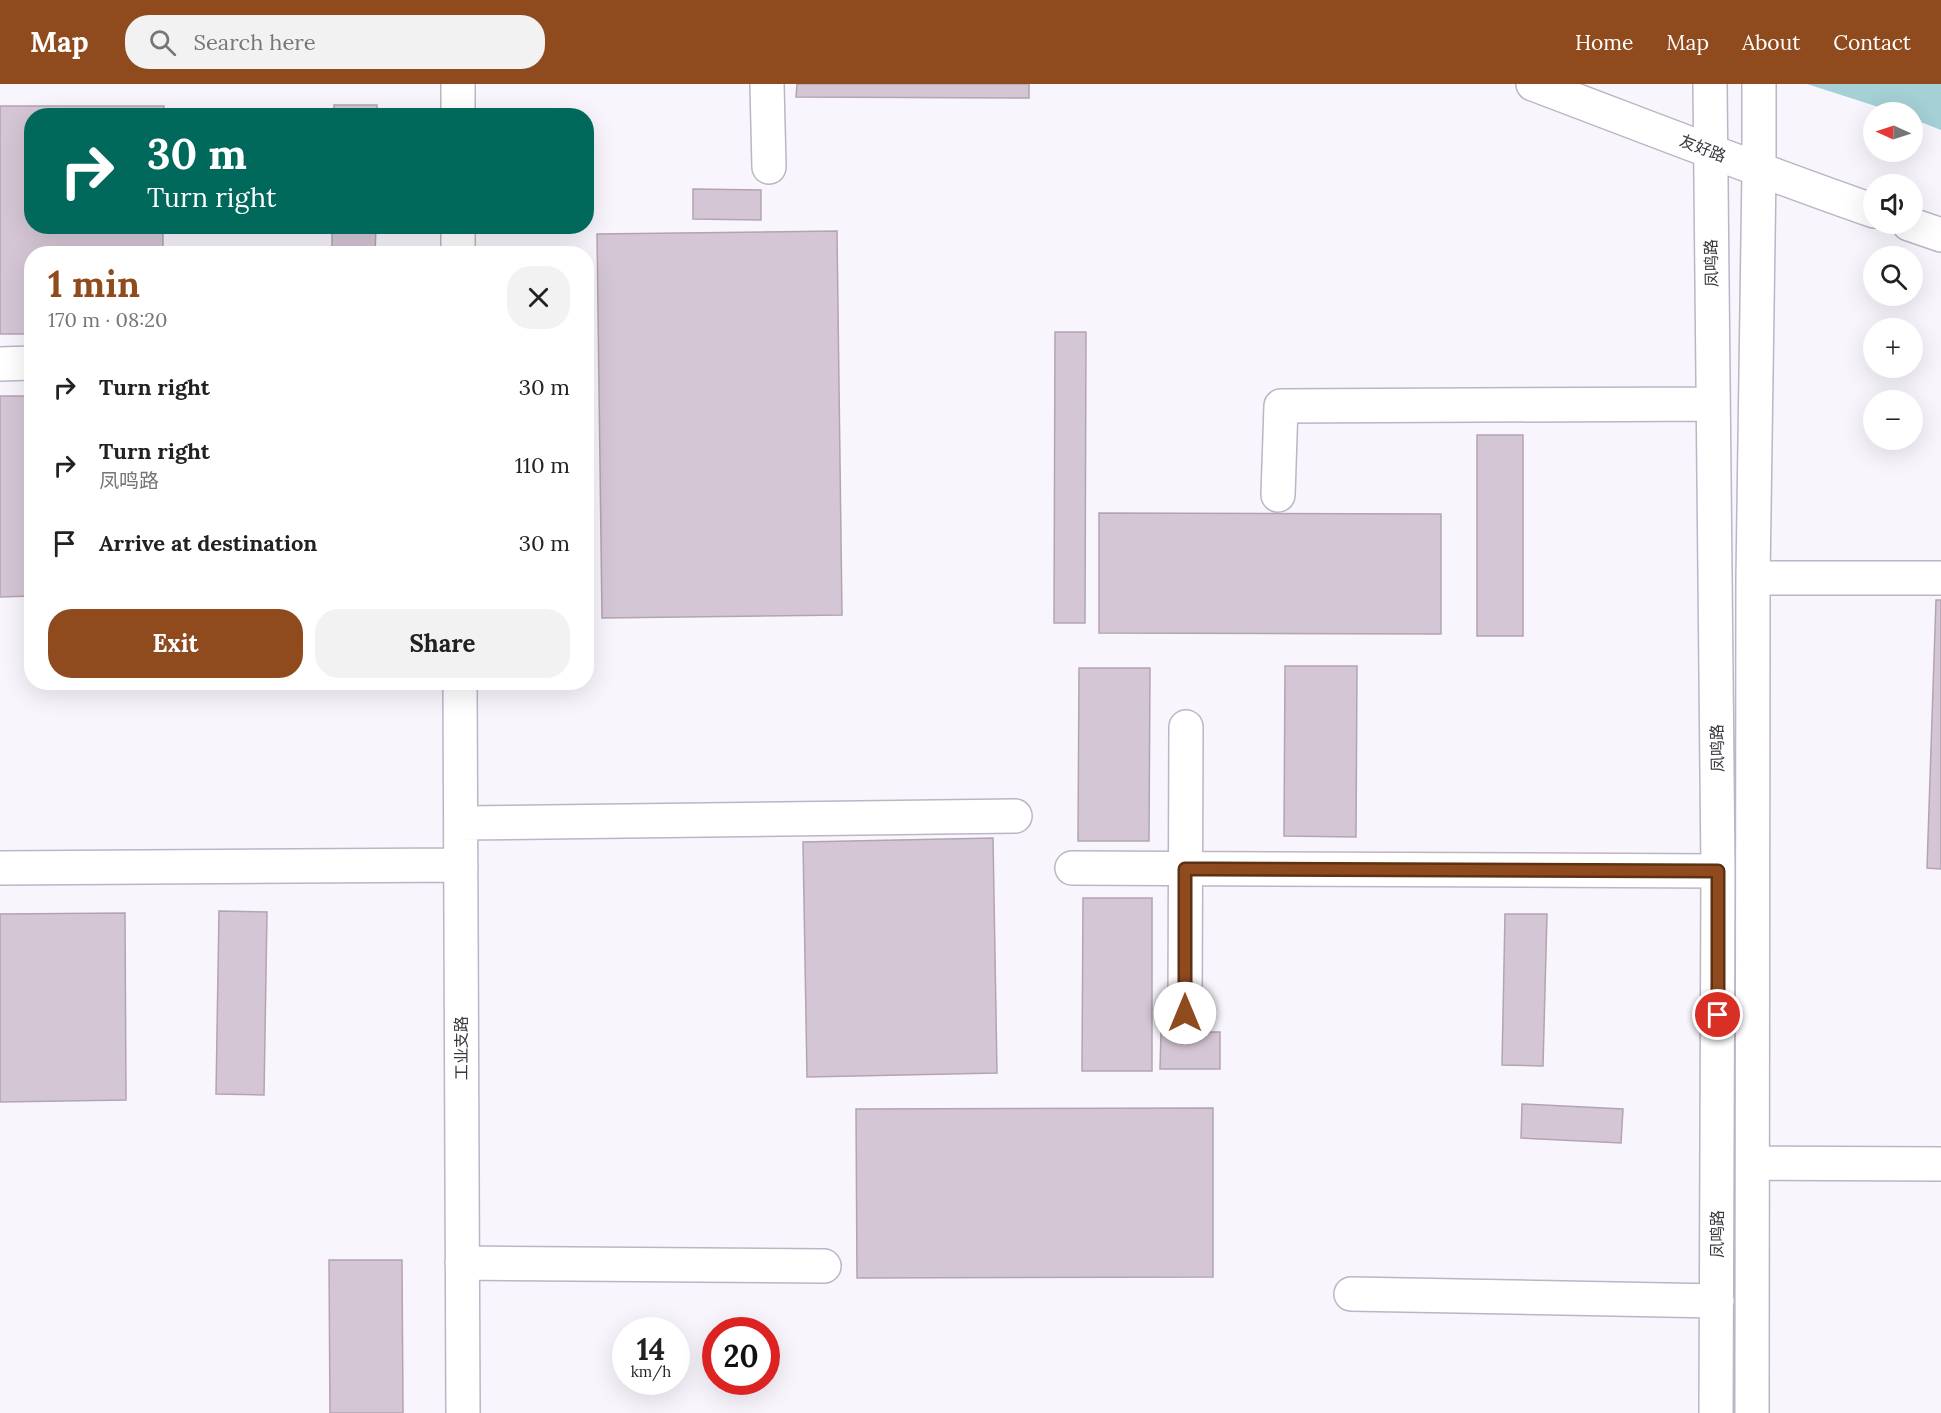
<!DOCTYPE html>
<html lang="en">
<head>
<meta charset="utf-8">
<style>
	body { margin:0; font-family:Lora,"Noto Sans SC",serif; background:#f2f2f2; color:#222; height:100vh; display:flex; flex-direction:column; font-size:22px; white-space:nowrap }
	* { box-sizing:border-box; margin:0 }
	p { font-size:20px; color:#767676 }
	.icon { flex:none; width:33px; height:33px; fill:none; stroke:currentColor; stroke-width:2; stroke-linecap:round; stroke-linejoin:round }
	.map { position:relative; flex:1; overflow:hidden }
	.panel { position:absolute; left:24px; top:162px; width:570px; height:444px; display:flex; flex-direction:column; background:#fff; border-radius:24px; box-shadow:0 6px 24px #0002 }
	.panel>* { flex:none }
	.banner { position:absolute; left:24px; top:24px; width:570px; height:126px; border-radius:24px; box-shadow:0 6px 24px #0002; background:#00695c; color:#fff; overflow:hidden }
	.needle { width:39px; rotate:273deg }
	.fabs { position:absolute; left:1863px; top:18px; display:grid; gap:12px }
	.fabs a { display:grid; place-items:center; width:60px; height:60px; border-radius:50%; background:#fff; box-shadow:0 6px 24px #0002; font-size:30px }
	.speed { position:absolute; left:612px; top:1233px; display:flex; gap:12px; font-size:30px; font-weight:700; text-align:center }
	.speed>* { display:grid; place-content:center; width:78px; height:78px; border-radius:50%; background:#fff; box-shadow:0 6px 24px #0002; line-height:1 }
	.speed small { font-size:15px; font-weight:400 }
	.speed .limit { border:9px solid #d22; background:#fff; color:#111 }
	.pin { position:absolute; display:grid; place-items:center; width:51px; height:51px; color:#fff; margin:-26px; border:3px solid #fff; border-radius:50%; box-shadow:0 2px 6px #0007 }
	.me { position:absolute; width:66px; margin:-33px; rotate:0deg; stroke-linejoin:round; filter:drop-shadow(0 0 4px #0008) }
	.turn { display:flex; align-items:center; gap:21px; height:126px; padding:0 24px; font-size:27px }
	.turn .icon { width:78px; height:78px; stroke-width:2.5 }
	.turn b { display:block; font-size:42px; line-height:51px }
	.round { display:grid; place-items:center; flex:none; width:63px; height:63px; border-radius:24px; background:#f2f2f2 }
	.overview { display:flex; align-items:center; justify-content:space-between; height:102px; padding:0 24px }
	h1 { font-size:36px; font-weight:700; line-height:45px; color:#8f4b1e }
	.action { display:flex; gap:12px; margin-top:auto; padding:12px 24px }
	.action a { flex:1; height:69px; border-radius:24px; background:#8f4b1e; color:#fff; font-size:24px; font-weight:700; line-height:69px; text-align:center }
	.action a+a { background:#f2f2f2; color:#222 }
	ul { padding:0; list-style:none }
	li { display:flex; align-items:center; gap:18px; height:78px; padding:0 24px }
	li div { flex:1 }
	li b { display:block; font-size:22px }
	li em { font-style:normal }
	header { display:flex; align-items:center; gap:36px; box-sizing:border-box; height:84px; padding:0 30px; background:#8f4b1e; color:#fff }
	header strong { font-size:28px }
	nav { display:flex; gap:33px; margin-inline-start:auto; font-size:21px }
	.search { width:420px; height:54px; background:#f2f2f2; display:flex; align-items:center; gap:15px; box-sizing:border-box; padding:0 21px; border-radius:24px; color:#767676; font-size:22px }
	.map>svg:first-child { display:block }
	.water { fill:#a4d0d6 }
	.building { fill:#d5c6d5; stroke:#b2a4b2; stroke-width:1.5 }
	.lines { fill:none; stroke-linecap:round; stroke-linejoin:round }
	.minor-casing { stroke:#bcb5c6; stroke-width:36 }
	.minor { stroke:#fff; stroke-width:33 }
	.route-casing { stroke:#5d3114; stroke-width:15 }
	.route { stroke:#8f4b1e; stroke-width:10 }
	.labels { text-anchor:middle; stroke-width:6; stroke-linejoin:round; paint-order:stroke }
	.street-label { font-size:16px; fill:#3a373e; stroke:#fff }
</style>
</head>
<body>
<header>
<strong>Map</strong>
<div class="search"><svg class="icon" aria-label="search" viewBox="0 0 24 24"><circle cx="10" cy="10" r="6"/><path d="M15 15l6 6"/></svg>Search here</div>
<nav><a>Home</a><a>Map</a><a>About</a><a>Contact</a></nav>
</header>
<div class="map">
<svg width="1941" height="1329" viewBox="0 0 1941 1329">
	<rect width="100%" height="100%" fill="#f8f5fd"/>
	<path class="water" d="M1807 0H1941V46L1913 35 1912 28H1894Z"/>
	<path class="building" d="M797 0H1029V14L796 13Z
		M334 21H377V32H334Z
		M0 22H164L163 32H32V142H163V170H32V250H0Z
		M693 105 761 106V136L693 135Z
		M332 142H376L375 170H332Z
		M837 147 842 531 602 534 597 150Z
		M1055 248H1086L1085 539H1054Z
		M0 312H32V512L0 513Z
		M1477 351H1523V552H1477Z
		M1099 429 1441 430V550L1099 549Z
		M1936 516H1941V785L1927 784Z
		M1285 582H1357L1356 753 1284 752Z
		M1079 584H1150L1149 757H1078Z
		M993 754 997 989 807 993 803 758Z
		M1083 814H1152V987H1082Z
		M219 827 267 828 264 1011 216 1010Z
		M125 829 126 1016 0 1018V830Z
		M1505 830H1547L1543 982 1502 981Z
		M1161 948H1220V985H1160Z
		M1522 1020 1623 1025 1621 1059 1521 1054Z
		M1213 1024V1193L857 1194 856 1025Z
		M329 1176H402L403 1329H330Z"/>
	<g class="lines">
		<g class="minor-casing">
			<path id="minor" d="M458 0V32
				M767 0 769 83
				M1533 0C1647 43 1759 87 1874 127
				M1710 0 1718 787 1716 1329
				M1909 140 1941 151
				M458 142V170
				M0 280 32 279
				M1278 411 1281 322 1713 320
				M1753 494H1941
				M460 598 463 1329
				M461 739 1015 732
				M0 784 461 781
				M1072 784 1718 787
				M1185 929 1186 643
				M1754 1079 1941 1080
				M462 1179 824 1182
				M1351 1210 1717 1217
				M1752 1329 1753 494 1759 87V0"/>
		</g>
		<use href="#minor" class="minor"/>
	</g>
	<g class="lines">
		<g class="route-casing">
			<path id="route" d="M1185 929V785H1208L1718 787V931"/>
		</g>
		<use href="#route" class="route"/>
	</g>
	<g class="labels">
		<g class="street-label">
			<text transform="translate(1703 64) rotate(21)" y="6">友好路</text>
			<text transform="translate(1711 179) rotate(-91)" y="6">凤鸣路</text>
			<text transform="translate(1717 664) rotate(-91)" y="6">凤鸣路</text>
			<text transform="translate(461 964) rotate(-90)" y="6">工业支路</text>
			<text transform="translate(1717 1150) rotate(-90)" y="6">凤鸣路</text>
		</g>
	</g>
</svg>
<div class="fabs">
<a><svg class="needle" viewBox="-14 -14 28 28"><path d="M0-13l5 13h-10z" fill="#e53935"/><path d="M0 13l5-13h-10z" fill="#767676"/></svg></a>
<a><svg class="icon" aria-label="sound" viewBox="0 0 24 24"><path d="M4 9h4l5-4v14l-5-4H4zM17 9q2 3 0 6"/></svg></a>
<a><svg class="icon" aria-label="search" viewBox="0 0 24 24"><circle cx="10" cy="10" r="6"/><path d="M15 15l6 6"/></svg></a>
<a>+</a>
<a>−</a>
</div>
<div class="speed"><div>14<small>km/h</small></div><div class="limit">20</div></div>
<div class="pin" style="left:1718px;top:931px;background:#d93025"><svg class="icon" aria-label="arrive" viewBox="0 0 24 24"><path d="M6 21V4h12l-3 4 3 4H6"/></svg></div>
<svg class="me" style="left:1185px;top:929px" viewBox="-20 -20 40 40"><circle r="19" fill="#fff"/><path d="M0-13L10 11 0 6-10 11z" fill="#8f4b1e"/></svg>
<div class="banner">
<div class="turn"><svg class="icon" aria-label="right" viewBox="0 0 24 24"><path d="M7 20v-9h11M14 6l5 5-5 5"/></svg><div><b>30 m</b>Turn right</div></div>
</div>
<section class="panel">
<div class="overview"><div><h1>1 min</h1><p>170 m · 08:20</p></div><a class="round"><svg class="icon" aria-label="close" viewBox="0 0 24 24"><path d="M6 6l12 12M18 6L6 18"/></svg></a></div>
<ul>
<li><svg class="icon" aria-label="right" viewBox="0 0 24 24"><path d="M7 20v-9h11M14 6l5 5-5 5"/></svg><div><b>Turn right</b></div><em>30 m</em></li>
<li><svg class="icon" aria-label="right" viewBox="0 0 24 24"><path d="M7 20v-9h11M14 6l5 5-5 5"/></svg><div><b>Turn right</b><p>凤鸣路</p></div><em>110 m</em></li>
<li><svg class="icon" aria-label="arrive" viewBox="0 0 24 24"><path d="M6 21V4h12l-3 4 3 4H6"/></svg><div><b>Arrive at destination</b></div><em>30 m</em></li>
</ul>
<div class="action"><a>Exit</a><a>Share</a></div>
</section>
</div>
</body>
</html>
